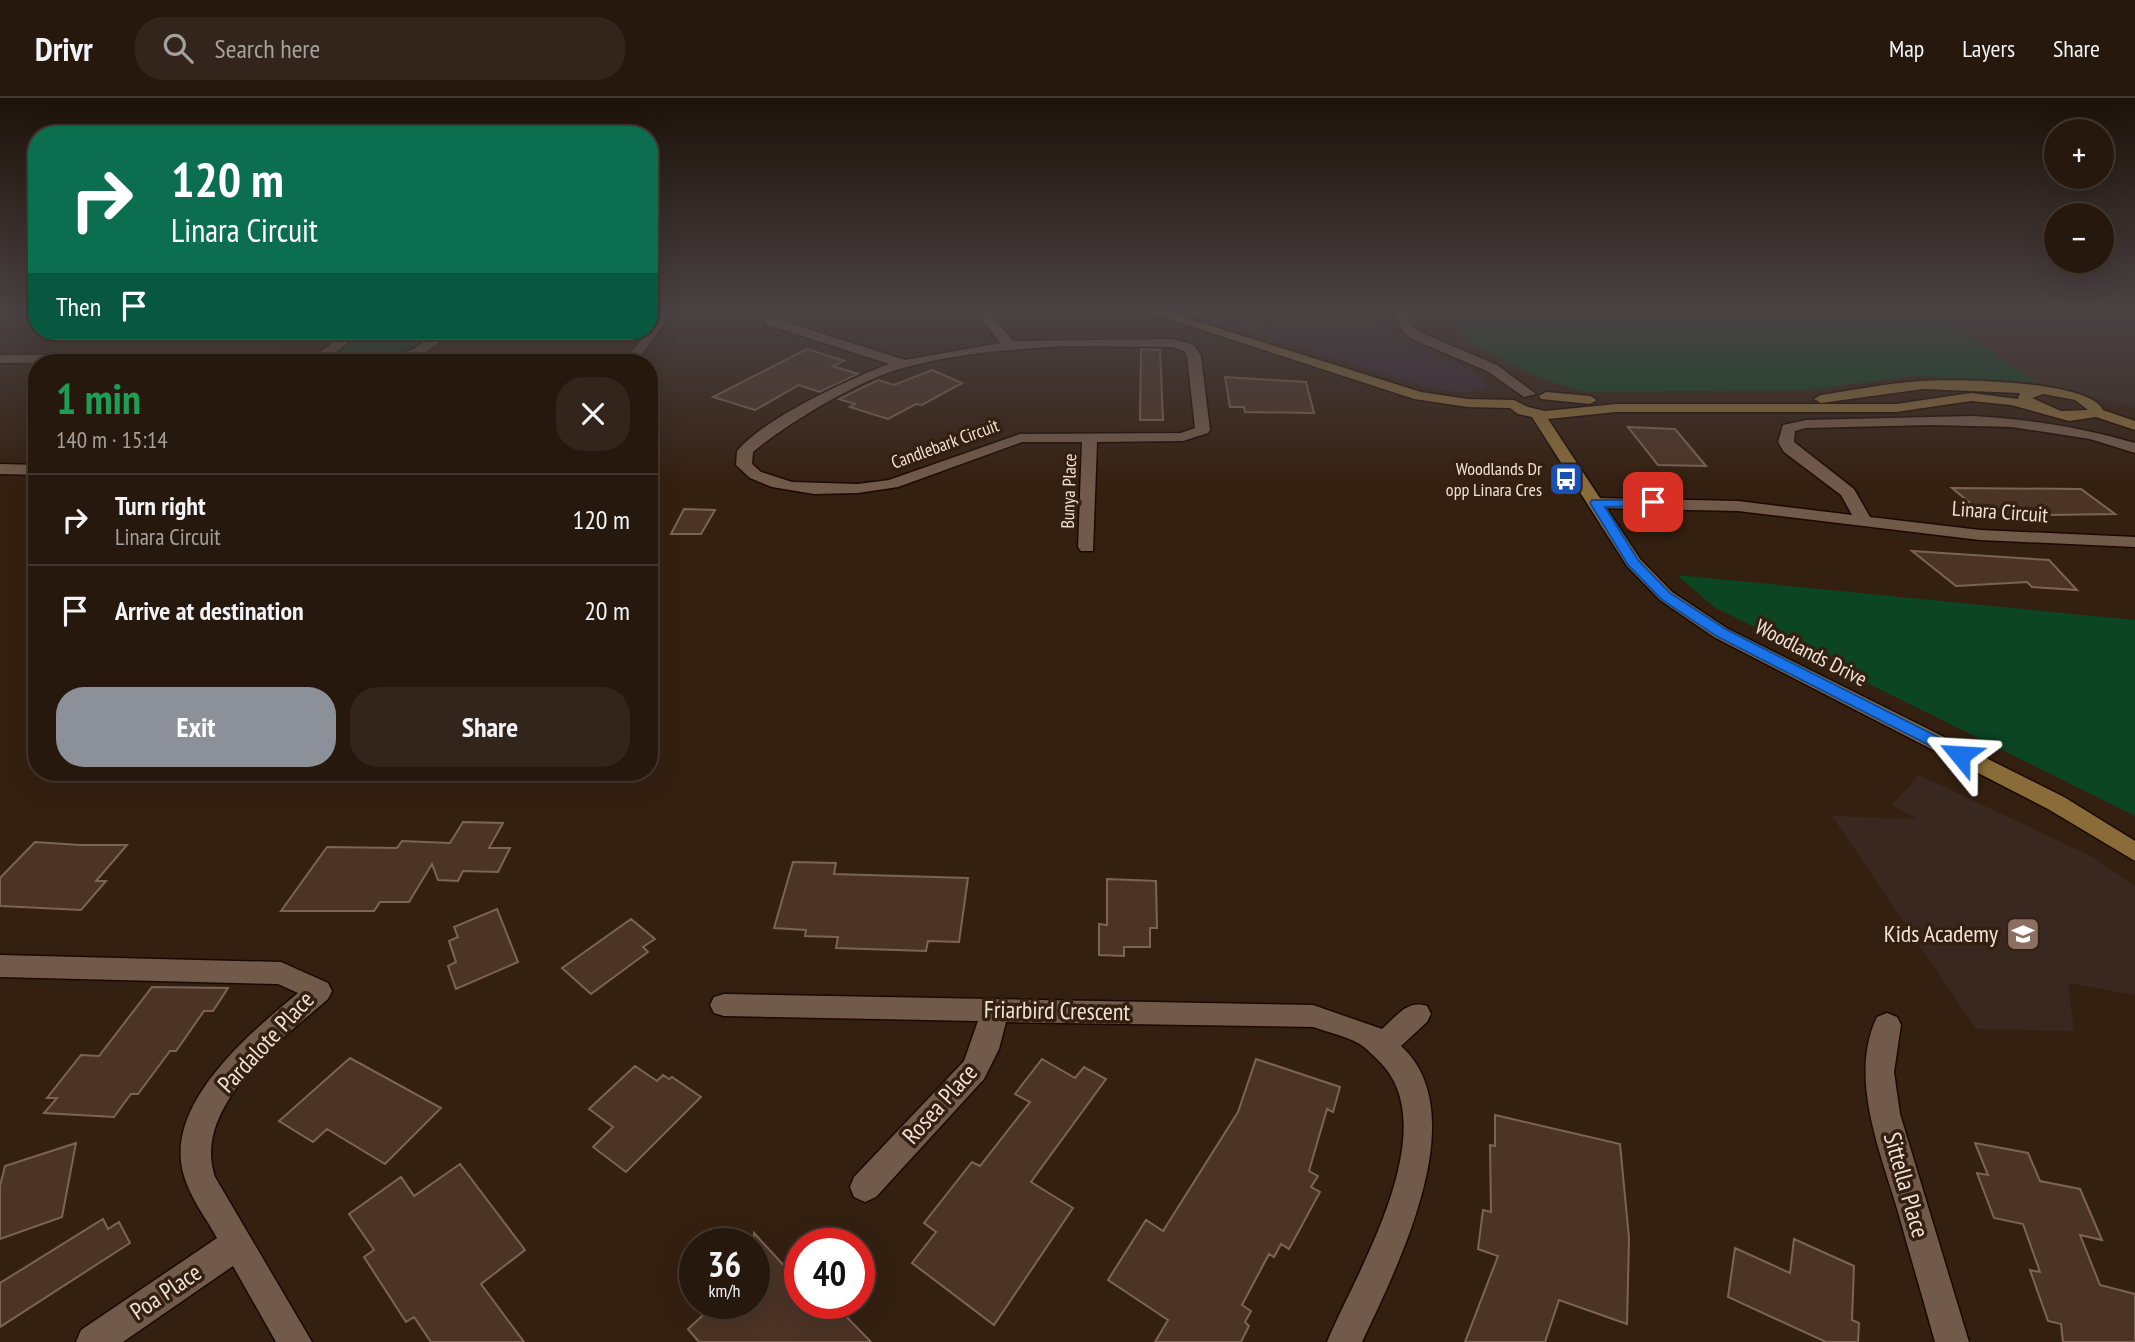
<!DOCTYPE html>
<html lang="en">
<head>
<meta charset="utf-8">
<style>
	body { margin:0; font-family:"PT Sans Narrow",sans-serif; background:#33251b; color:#f1f3f6; height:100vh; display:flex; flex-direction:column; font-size:26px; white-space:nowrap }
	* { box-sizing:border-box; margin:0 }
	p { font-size:23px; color:#a4a09d }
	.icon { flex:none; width:38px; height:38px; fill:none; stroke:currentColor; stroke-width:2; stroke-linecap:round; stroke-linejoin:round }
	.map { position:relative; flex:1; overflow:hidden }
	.panel { position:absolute; left:28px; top:256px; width:630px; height:427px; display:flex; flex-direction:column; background:#27180d; border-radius:28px; box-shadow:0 7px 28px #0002,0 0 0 2px #43372e }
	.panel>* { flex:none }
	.guide { position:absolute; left:28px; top:28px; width:630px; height:214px; border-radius:28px; box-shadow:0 7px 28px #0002,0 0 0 2px #43372e; background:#0b6e4f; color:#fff; overflow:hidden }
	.fabs { position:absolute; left:2044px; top:21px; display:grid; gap:14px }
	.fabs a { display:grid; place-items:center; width:70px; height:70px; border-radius:50%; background:#27180d; box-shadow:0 7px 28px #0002,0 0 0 2px #43372e; font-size:35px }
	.speed { position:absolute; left:679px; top:1130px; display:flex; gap:14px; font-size:35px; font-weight:700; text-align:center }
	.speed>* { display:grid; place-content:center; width:91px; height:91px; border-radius:50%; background:#27180d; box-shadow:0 7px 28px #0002,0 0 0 2px #43372e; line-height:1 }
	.speed small { font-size:18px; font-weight:400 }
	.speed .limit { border:10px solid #d22; background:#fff; color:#111 }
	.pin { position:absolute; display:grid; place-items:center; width:60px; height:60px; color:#fff; margin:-30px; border-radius:14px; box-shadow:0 4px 10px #0006 }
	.me { position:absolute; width:77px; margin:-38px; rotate:297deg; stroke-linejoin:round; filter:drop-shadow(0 0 5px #0008) }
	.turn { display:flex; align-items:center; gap:24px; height:147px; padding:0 28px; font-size:32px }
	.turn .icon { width:91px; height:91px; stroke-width:2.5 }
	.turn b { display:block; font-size:49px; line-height:60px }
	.then { display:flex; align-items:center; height:66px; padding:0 28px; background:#0003; gap:14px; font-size:26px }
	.round { display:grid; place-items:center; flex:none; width:74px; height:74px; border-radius:28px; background:#33251b }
	.headline { display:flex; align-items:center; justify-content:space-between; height:119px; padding:0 28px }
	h1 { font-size:42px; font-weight:600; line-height:52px; color:#1e9e55 }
	.button { display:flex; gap:14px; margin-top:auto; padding:14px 28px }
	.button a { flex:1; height:80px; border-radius:28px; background:#8c9099; color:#fff; font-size:28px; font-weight:600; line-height:80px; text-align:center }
	.button a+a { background:#33251b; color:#f1f3f6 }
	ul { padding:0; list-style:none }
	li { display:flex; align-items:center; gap:21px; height:91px; padding:0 28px; border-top:2px solid #43372e }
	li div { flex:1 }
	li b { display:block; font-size:26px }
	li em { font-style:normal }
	header { display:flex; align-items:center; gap:42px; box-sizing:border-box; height:98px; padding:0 35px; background:#27180d; border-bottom:2px solid #43372e }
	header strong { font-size:33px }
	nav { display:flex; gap:38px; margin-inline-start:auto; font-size:24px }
	.search { width:490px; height:63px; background:#33251b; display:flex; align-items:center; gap:18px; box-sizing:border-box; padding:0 24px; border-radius:28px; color:#a4a09d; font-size:26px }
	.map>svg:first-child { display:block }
	.commercial { fill:#352734 }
	.education { fill:#39281f }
	.green { fill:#0b4522 }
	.building { fill:#4b3426; stroke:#7c6353; stroke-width:2 }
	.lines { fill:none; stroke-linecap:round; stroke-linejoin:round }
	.street-casing { stroke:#1b0900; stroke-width:3 }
	.secondary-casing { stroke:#1b0900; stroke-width:3 }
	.street { fill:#725a4a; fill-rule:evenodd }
	.secondary { fill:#8a6c38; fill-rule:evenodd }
	.route { fill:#1a73e8; stroke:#114b97; stroke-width:2 }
	.labels { text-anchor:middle; stroke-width:7; stroke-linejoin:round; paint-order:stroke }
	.far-street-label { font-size:18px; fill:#f0e1d8; stroke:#342011 }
	.far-poi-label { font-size:18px; fill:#f0e1d8; stroke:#342011; text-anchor:end }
	.street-label { font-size:21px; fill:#f0e1d8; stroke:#342011 }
	.near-poi-label { font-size:24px; fill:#f0e1d8; stroke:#342011; text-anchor:end }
	.near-street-label { font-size:24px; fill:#f0e1d8; stroke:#342011 }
</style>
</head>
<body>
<header>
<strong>Drivr</strong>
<div class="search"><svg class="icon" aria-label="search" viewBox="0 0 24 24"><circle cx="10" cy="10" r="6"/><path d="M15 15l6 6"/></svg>Search here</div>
<nav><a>Map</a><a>Layers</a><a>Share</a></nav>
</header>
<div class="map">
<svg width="2135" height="1244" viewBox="0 0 2135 1244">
	<rect width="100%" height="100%" fill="#342011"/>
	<path class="commercial" d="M1186 214H1378L1386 229 1399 241 1470 271 1481 280 1487 290 1461 295 1422 288Z"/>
	<path class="education" d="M1933 214H2135V310L2036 284Z
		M1919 677 2093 759 2135 788V897L2068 885 2074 933 1976 931 1832 718 1917 721 1892 707Z"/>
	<path class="green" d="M1447 214H1933L2036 284 1918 278 1803 292 1587 294 1544 282 1464 243Z
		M363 233H437C396 268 375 264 323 264Z
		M1677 477 2135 522V718L1714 509Z"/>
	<path class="building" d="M807 251 844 263 833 268 858 276 820 294 799 287 755 312 713 299Z
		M1141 251 1160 252 1163 322H1140Z
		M932 272 962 285 922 307 916 306 888 321 850 309 855 306 839 301 878 282 894 287Z
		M1225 279 1306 284 1314 315 1245 314 1244 309H1230Z
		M1628 329 1675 331 1706 368 1658 367Z
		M1952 390 2081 391 2115 416 1986 418Z
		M684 411 715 412 701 436H671Z
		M1912 453 2049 462 2077 492 2032 489 2027 484 1956 488Z
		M463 724 503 725 489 750H510L498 774 463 773 458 783 438 782 432 766 409 804H380L374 813H281L327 749 397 750 402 743 450 745Z
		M35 744 80 747H127L96 783H106L81 812 0 808V780Z
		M793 764 836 765 834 776 968 780 959 844 928 843 926 853 836 850 838 839 805 838 806 832 774 830Z
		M1107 781 1156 783 1157 830H1150V849H1124V858L1099 857V826L1107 827Z
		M497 811 518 864 456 891 448 868 456 864 449 843 458 839 454 829Z
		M631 821 655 841 643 849 648 854 591 896 562 870Z
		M152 889 228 890 213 913H204L176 953H170L138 996H131L114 1019 44 1015 57 1000H47L81 957 99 958Z
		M350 960 441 1010 385 1066 327 1031 313 1044 279 1023Z
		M1042 961 1075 980 1084 969 1106 981 1031 1084 1073 1110 994 1227 912 1165 936 1134 924 1125 972 1064 980 1068 1030 1004 1015 996Z
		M1256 961 1340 989 1333 1014 1327 1011 1309 1073 1318 1078 1311 1089 1320 1094 1289 1151 1281 1146 1274 1159 1269 1156 1242 1207 1251 1213 1245 1224 1249 1228 1241 1244H1155L1168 1222 1108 1182 1146 1122 1163 1133 1238 1014Z
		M635 968 657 983 663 977 669 981 672 979 701 999 626 1074 593 1049 613 1029 589 1011Z
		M1495 1017 1620 1046 1629 1140 1627 1226 1559 1202 1545 1244H1465L1498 1158 1478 1151 1483 1112 1491 1114 1490 1047 1495 1048Z
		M76 1045 62 1119 0 1141V1088L5 1068Z
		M1975 1045 2028 1055 2040 1083 2080 1091 2102 1142 2080 1137 2100 1187 2135 1196V1244H2063L2061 1226 2048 1223 2030 1172 2040 1174 2023 1126 1994 1120 1977 1075 1988 1077Z
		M460 1066 525 1152 481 1186 524 1244H431L414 1219 406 1224 364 1159 374 1152 349 1116 401 1079 414 1098Z
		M103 1121 108 1131 119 1124 130 1145 0 1229V1185Z
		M754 1135 788 1172 800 1161V1206H834L871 1244H699L688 1231 715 1206H754Z
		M1794 1141 1854 1168 1852 1222 1859 1225 1858 1244H1826L1728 1199 1735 1150 1790 1175Z"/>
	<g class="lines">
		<g class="street-casing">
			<path id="street" d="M656 214H668L665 225 636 264H622L649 233Z
				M977 214H989L1013 243 1173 241 1194 247 1201 258 1210 332 1208 335 1183 343 1097 344 1093 453H1081L1078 449 1082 344H1022L898 389 858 395 814 396 772 389 750 380 736 367 737 353C763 321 849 281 889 266L765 226V220H773L905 262 1000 245ZM1066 248 1172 249 1184 253 1187 258 1195 330 1181 335 1020 336 889 382 858 386 792 384 761 374 752 366 753 354C786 326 855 285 896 272 949 256 1011 251 1066 248Z
				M1393 214H1405L1412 228 1422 235 1497 267 1536 296 1524 299 1487 273 1412 241 1403 233Z
				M348 233H362L324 264 0 265V257L319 255Z
				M437 233H450C432 255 410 265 381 264L414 251Z
				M1972 318C2028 321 2081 329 2135 345V355L2090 341 2012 329 1931 327 1806 330 1795 333 1794 344 1854 391 1870 419 1980 432 2135 439V449L1980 442 1738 413 1597 410 1589 405 1597 400 1738 403 1852 417 1841 397 1784 354 1778 344 1783 327 1806 322Z
				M0 366 37 367V377L0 376Z
				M0 857 281 864 328 885 332 893 328 901C282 941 191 1009 215 1079L312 1244H276L233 1168 123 1244H76L81 1232 217 1140C206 1120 191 1101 184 1078 162 1007 250 935 298 895L278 886 0 879Z
				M724 896 1313 907 1382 931C1396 919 1407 901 1427 908L1431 916 1427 924 1401 948C1476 1016 1396 1171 1362 1244H1327C1356 1174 1448 1029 1378 962 1372 957 1366 949 1358 945 1345 938 1328 934 1313 929L1006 924 999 951 984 981 876 1099 865 1104 854 1099 850 1089 854 1079 964 963 978 923 724 918 714 915 710 907 714 899Z
				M1887 915 1897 919 1901 927 1894 974 1900 1016 1969 1244H1935C1923 1201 1910 1157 1898 1114 1881 1055 1848 979 1877 919Z"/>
		</g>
		<g class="secondary-casing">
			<path id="secondary" d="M1148 214H1167L1421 294 1468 301 1514 302 1528 309 1545 313 1616 306H1896L1971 295 2018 301 2020 295 1923 291 1821 305 1814 301 1821 297C1854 292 1888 285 1922 283 1954 281 2090 282 2103 312L2135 323V332L2096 319 2069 323 2011 307 1971 303 1896 314H1616L1548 321 1640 461 1672 494 1728 531 2064 699 2135 743V763L2048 711 1714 539 1660 502 1627 468 1532 319 1518 316 1510 310 1468 309 1414 301ZM2043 296 2075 302 2088 312 2061 313 2032 300Z
				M1546 294 1590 298 1597 302 1590 306 1541 301 1539 298Z"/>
		</g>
		<use href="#street" class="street"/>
		<use href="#secondary" class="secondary"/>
	</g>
	<linearGradient id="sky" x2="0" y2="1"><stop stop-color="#1d1209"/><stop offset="0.55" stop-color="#4a4243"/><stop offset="1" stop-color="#4a4243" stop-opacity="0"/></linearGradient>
	<rect width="2135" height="388" fill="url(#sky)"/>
	<path class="route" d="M1592 402H1658V407L1653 408 1605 409 1638 462 1670 495 1727 532 1966 653V660H1954L1716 538 1661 501 1628 467 1590 405Z"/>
	<defs>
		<g id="bus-square" transform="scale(1.75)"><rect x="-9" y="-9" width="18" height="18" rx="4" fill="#1a4fb4" stroke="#342011"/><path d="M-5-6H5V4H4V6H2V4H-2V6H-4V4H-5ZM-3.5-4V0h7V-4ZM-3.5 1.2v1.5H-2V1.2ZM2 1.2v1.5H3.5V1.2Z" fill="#fff"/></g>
		<g id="school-square" transform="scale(1.75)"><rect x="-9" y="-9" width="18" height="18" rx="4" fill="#8d6e63" stroke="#342011"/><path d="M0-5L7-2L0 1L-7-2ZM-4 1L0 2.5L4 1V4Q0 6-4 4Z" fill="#fff"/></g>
	</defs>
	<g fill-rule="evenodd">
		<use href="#bus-square" x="1566" y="381"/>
		<use href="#school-square" x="2023" y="836"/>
	</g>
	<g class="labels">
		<g class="far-street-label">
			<text transform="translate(945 346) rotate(-20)" y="6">Candlebark Circuit</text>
			<text transform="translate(1069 393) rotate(-88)" y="6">Bunya Place</text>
		</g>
		<g class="far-poi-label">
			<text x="1542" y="377">Woodlands Dr<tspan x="1542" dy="21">opp Linara Cres</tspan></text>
		</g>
		<g class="street-label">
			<text transform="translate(2000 414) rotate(4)" y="7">Linara Circuit</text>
			<text transform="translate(1811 555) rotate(27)" y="7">Woodlands Drive</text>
		</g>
		<g class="near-poi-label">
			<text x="1998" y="844">Kids Academy</text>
		</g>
		<g class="near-street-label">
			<text transform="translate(1057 913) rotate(1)" y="8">Friarbird Crescent</text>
			<text transform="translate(266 944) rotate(-47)" y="8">Pardalote Place</text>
			<text transform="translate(940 1006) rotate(-48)" y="8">Rosea Place</text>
			<text transform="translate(1906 1087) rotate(74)" y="8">Sittella Place</text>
			<text transform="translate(166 1194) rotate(-34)" y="8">Poa Place</text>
		</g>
	</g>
</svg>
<div class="fabs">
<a>+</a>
<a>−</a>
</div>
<div class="speed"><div>36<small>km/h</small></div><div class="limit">40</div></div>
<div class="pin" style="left:1653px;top:404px;background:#d93025"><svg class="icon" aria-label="arrive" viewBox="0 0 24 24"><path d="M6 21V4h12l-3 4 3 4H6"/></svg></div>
<svg class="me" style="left:1960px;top:657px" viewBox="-20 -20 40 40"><path d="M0-17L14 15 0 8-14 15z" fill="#1a73e8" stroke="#fff" stroke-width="4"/></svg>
<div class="guide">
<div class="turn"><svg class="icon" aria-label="right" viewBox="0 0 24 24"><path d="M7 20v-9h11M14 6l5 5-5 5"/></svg><div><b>120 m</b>Linara Circuit</div></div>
<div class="then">Then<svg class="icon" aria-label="arrive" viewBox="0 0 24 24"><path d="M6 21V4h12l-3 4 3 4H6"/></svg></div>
</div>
<section class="panel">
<div class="headline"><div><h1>1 min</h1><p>140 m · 15:14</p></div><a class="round"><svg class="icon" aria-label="close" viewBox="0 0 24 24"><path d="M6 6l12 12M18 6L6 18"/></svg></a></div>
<ul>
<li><svg class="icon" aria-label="right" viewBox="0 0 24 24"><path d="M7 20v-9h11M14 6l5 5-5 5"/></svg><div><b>Turn right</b><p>Linara Circuit</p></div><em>120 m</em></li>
<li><svg class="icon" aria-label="arrive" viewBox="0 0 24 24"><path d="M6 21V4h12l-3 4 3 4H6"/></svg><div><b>Arrive at destination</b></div><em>20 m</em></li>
</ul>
<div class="button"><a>Exit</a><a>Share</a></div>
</section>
</div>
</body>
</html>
